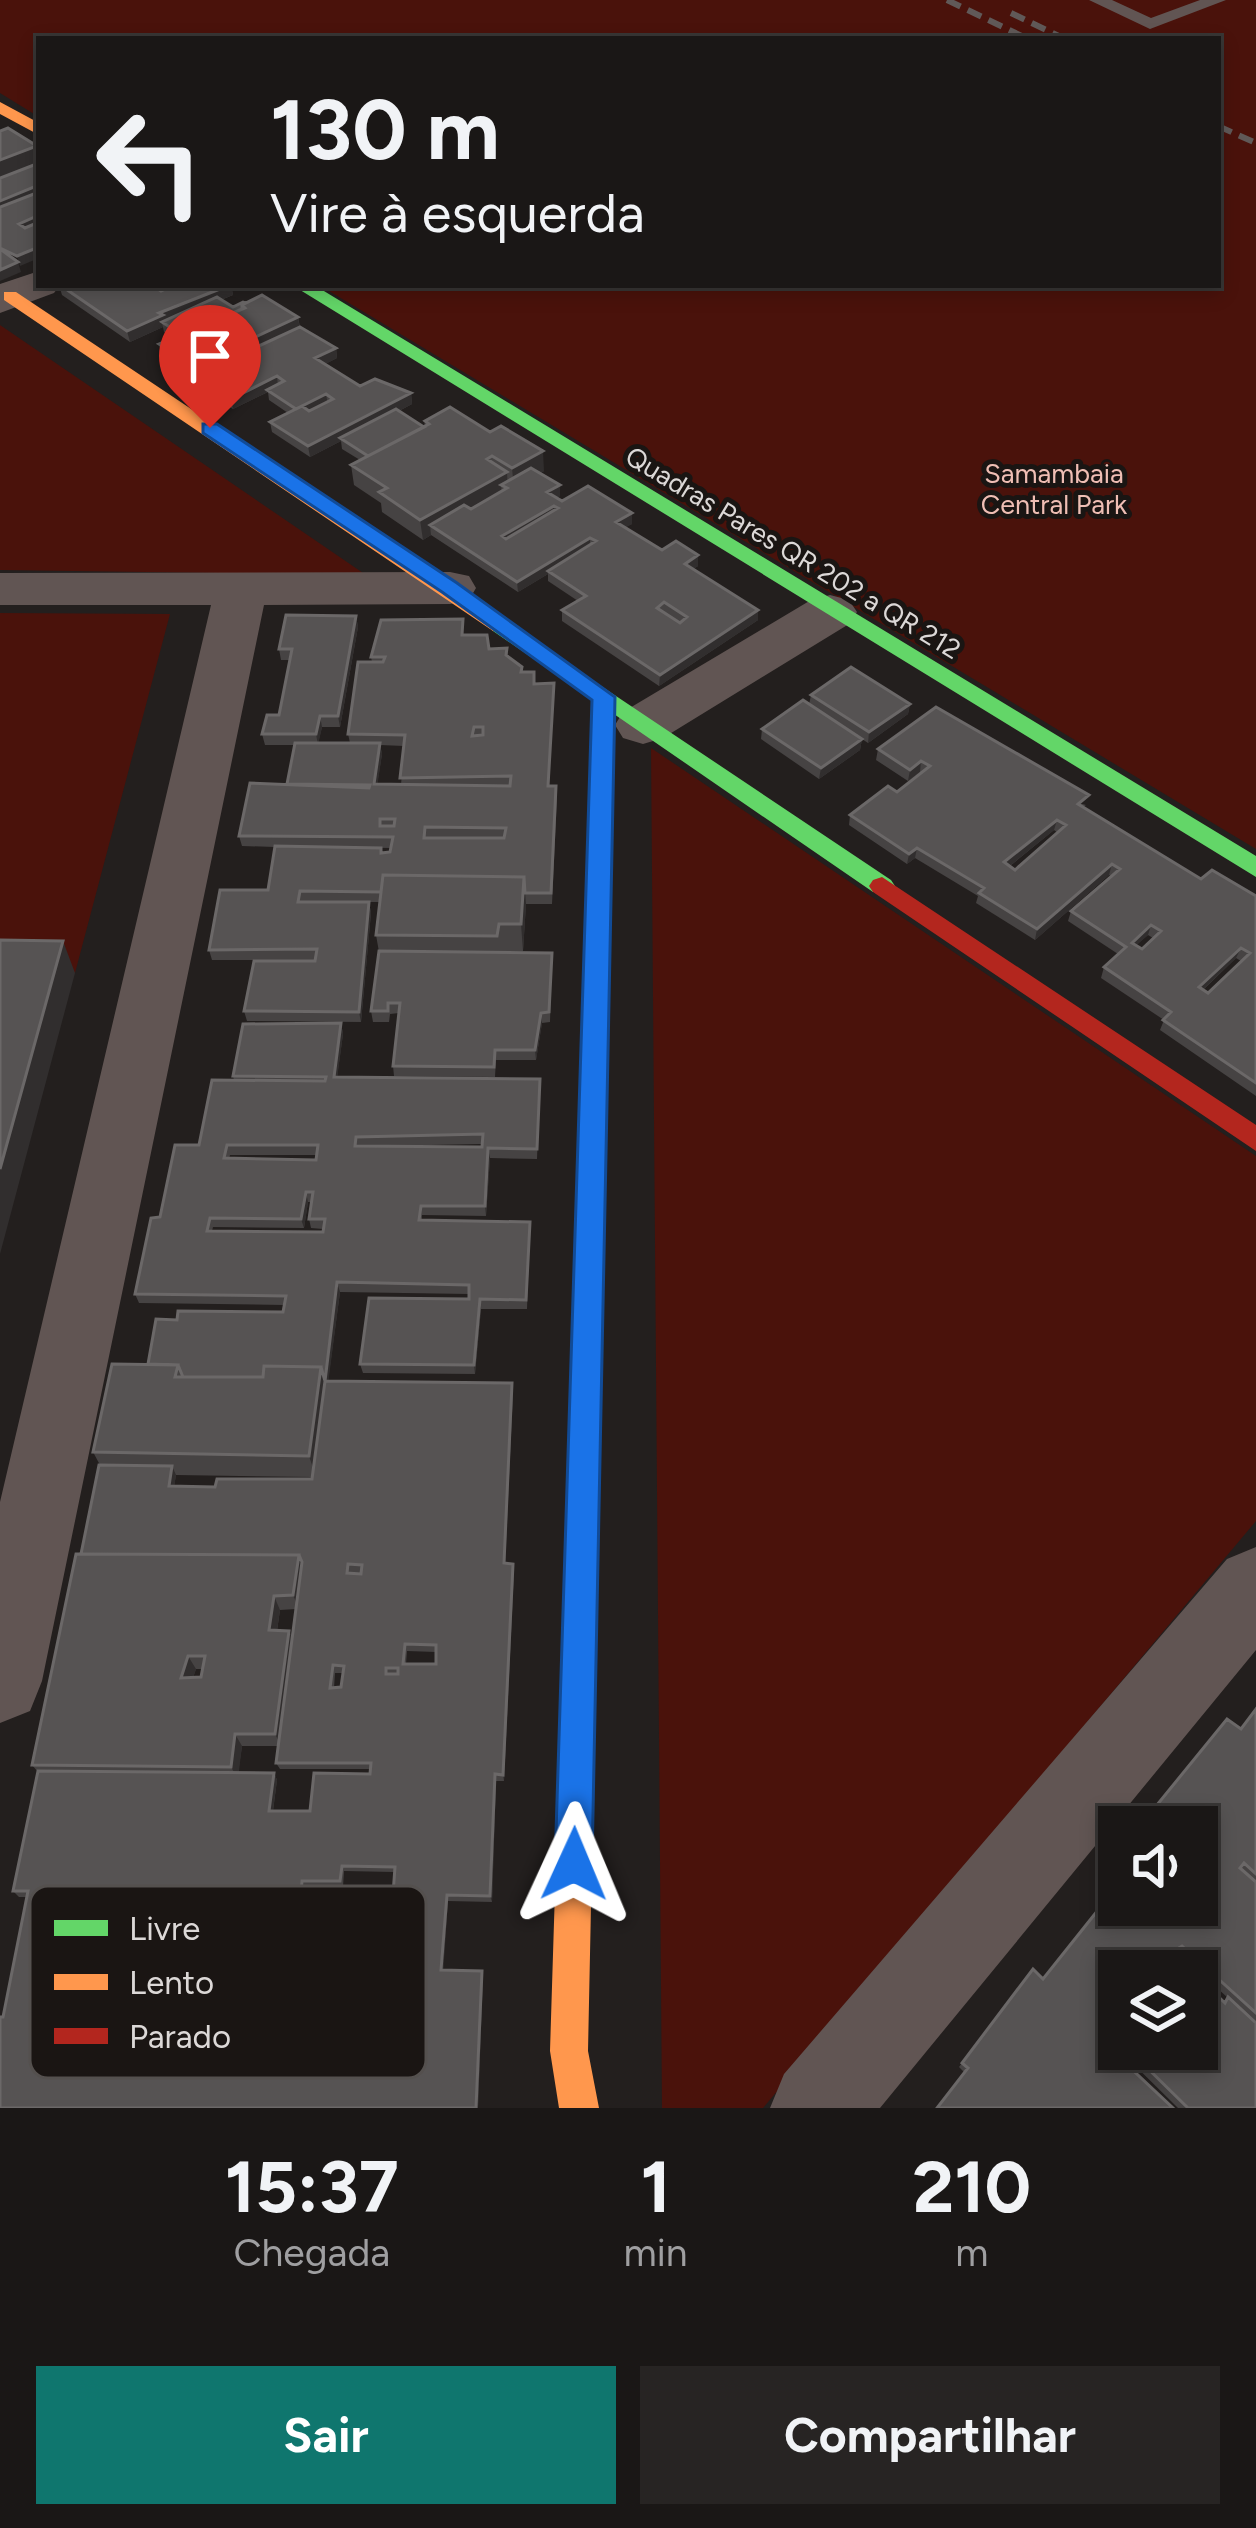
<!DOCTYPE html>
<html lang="pt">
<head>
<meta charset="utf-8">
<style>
	body { margin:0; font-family:Figtree,sans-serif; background:#272423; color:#f1f3f6; height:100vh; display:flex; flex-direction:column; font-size:45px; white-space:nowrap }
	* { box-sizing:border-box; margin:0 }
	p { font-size:39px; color:#9f9fa1 }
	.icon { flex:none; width:66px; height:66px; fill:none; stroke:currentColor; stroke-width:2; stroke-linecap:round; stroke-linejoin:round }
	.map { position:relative; height:2108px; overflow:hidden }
	.side { display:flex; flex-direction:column; background:#1a1716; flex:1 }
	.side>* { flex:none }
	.guide { position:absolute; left:36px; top:36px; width:1185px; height:252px; border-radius:0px; box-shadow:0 6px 18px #0003,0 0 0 3px #383635; background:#1a1716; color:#f1f3f6; overflow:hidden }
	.buttons { position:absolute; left:1098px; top:1806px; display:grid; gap:24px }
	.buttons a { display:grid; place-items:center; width:120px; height:120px; border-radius:0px; background:#1a1716; box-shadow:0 6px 18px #0003,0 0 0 3px #383635; font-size:60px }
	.pin { position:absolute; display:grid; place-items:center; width:102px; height:102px; color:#fff; margin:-123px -51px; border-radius:50% 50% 50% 0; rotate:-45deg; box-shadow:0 0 12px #0007 }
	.pin .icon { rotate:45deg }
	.me { position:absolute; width:132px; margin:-66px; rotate:1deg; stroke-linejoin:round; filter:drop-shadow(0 0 9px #0008) }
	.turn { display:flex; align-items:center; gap:42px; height:252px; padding:0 36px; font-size:54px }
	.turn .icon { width:156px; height:156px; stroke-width:2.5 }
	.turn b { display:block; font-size:84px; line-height:102px }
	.eta { display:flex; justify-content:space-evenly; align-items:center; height:204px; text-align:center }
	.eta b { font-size:72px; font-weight:700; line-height:84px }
	.button { display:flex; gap:24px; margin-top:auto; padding:24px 36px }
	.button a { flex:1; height:138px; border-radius:0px; background:#0f766e; color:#fff; font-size:48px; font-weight:700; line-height:138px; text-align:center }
	.button a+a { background:#272423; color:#f1f3f6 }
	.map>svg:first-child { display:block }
	.green { fill:#4a120b }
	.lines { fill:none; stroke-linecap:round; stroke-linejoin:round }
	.lane { fill:#615553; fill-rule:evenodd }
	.street { fill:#615553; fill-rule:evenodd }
	.fast { fill:#63d668; fill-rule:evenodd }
	.slow { fill:#ff974d; fill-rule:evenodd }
	.jam { fill:#b3261e; fill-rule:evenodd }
	.rail { stroke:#605958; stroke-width:6; stroke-dasharray:15 8; stroke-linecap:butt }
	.wall { fill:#464343; fill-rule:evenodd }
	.shaded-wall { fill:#312e2e }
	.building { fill:#565353; stroke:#6b6868; stroke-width:3; fill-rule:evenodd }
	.route { fill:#1a73e8; stroke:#114b97; stroke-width:3 }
	.labels { text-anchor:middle; stroke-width:10; stroke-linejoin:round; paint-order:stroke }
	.far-park-label { font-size:27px; fill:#efbeb4; stroke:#1a1513 }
	.far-street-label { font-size:27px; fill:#dcd8d7; stroke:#1a1513 }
	.key { fill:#1a1513; stroke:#54504e; stroke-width:3 }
	.key-label { font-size:33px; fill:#dcd8d7 }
</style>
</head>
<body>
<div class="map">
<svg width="1256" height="2108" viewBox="0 0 1256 2108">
	<rect width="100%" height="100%" fill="#231f1e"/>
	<path class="green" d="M0 0H1256V849L319 285H1218V39H39V117L0 93Z
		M0 325 366 575 0 570Z
		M0 613 170 614 75 973 0 972Z
		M651 748 1256 1156V1521L763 2108H662Z"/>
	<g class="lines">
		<path class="lane" d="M1089 0H1112L1151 18 1200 0H1226L1150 29Z"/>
		<path class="street" d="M39 271V285H60L54 293 0 313V284Z
			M450 572 469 576 476 588 469 600 450 604 264 605 42 1681 30 1711 0 1723V1502L211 605H0V573Z
			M830 595 849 600 857 612 849 624 663 738 643 744 623 738 615 725 623 712 811 600Z
			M1256 1547V1650L880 2108H770L784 2074 1227 1559Z"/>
		<path class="fast" d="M292 285H314L1256 856V877Z
			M501 619 891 880 895 886 891 892H873L493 631 490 626Z"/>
		<path class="slow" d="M0 102 39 123V135L0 114Z
			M4 292H16L509 621V631H493L4 300Z
			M589 1266 599 1270 604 1279 588 2051 599 2108H559L550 2051 574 1279 579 1270Z"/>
		<path class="jam" d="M604 689 615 697 604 1279 599 1288 589 1292 579 1288 574 1279 593 697Z
			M882 877 1256 1125V1151L873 892 869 886 873 880Z"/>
		<path class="rail" d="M947 0 1028 39
			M1011 13 1065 39
			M1218 126 1256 143"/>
	</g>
	<path class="wall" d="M59 285H231L233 295 221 300 233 307 243 302 298 317 300 327 336 348 337 358 325 364 360 386 411 393 412 404 399 411 424 427 425 421 544 471 540 473 560 496 556 498 632 524 625 527 662 550 698 566 693 569 758 620 659 686 562 621V610L578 601 548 581V574L518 592 431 535 423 540 382 512 381 503 354 485 351 465 360 460 342 449 341 441 310 457 272 432 270 422 288 413 269 400 268 392 233 409 163 364 159 344 173 338 164 332 163 327 130 342 62 295Z
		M356 616 358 627 340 727H322L318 743H350L348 734 372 662 371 657 464 635 489 649 507 648 508 656 534 683H554L549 786 557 797 552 904H526L523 951H501V952L552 953 550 1022 542 1023 536 1060H496L495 1077 394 1076 393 1066 399 1013 390 1014 389 1022H373L371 1011 379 952 376 935 380 902H369L371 913 361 1022 247 1021 244 1011 315 960H212L209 950 268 890 275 847 242 846 239 836 287 785 294 745H265L262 734 279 715 290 660H281L279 649ZM380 745 404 746 401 785H377L382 754ZM315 847 391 848 390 852 382 853 381 848Z
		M811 695 910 704 908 714 868 743 862 739 860 750 819 779 761 739 762 729 809 705Z
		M878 749 1086 805 1083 807 1201 879 1256 896V1096L1160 1030 1164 1020 1101 978 1104 967 1118 954 1068 921 1071 911 1111 876 1109 875 1035 940 976 903 978 896 915 858 907 864 849 825 850 815 897 792 922 773 920 772 908 781 876 760ZM1054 830 1058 833 1015 870 1010 866ZM1148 935 1153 938 1142 949 1136 945ZM1236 958 1241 961 1208 993 1203 990Z
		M341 1023 343 1034 337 1077 540 1079 537 1159 490 1158 486 1216 422 1215V1220L530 1222 527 1309H481L475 1374 363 1373 360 1364 469 1299V1294L340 1292 328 1381 513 1392 505 1563 513 1564 514 1571 504 1781H496L492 1902 448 1901 443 1970 482 1971 483 1976 478 2108H0L3 2017 27 1897H19L13 1891 38 1772 32 1765 100 1465 93 1452 177 1320 283 1312 285 1305 139 1303 135 1294 160 1217 234 1080 233 1076ZM482 1144V1147L381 1146ZM230 1155H316V1160L229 1159ZM308 1202H312L309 1219 311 1228 323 1229V1232L212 1231 213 1227 304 1228ZM176 1475 312 1477V1479L215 1487 174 1486ZM296 1609 292 1637 289 1631H277L280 1610ZM407 1651 436 1652V1664H406ZM196 1669H203L201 1677H193ZM335 1673H343L341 1687 334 1688ZM242 1746H279L276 1763 280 1769H370V1774L310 1811H273L277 1780 274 1773H238ZM344 1871 394 1872 393 1894 305 1893V1887H343ZM98 1897 224 1898 220 1919 95 1917ZM335 1999H391L389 2020 332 2019ZM138 2022 243 2023 241 2032 137 2031Z
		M1256 1708V2108H1178L1108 2039 964 2072 959 2067 1029 1974 1043 1979 1109 1896 1095 1881 1119 1852 1241 1728ZM1177 1951 1228 1998 1224 2001 1197 2049H1119V1971Z"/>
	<path class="shaded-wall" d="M37 146 39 174 0 189V160Z
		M39 185V196L0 212V201Z
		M39 215V226L22 234 19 224Z
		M39 247V258L20 266 17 256Z
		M18 262 21 272 0 281V270Z
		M231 285 233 295 162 323 163 327 130 342 127 331 159 313Z
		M298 317 301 337 196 375 197 386 193 366Z
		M336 348 337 358 316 369 315 358Z
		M277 376 278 387 233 409 231 399Z
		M411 393 412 404 343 440 340 438 341 441 310 457 308 446Z
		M326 394 328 405 297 419 296 409Z
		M543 451 544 471 514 489 512 468Z
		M507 472 508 492 501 485 502 495 430 525 431 535 423 540 420 520Z
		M560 485V496L547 503V492Z
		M554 506V516L502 547V536Z
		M632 513V524L616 533V522Z
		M590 538V548L548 571V574L518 592 517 582Z
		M698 555V566L684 575 685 564Z
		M758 610V620L659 686 660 675Z
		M356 616 358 627 340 727 338 716Z
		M910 704 908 714 868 743 869 732Z
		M320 716 322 727 318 745 316 734Z
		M862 739 860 750 819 779 821 768Z
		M380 743 382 754 376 795 374 784Z
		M921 761 920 772 908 781 910 770Z
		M1057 820 1054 830 1001 873 1004 862Z
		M917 848 915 858 907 864 909 854Z
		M1112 864 1109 875 1035 940 1037 929Z
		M524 877 526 904 523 951 521 924Z
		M369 902 371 913 361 1022 359 1012Z
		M1151 925 1148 935 1128 953 1132 943Z
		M63 941 75 973 0 1254V1169Z
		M1241 948 1236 958 1195 997 1199 987Z
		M541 1013 542 1023 536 1060 535 1050Z
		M341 1023 343 1034 336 1087 334 1077Z
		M488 1148 490 1158 486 1216 485 1206Z
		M306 1192 308 1202 304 1228 301 1219Z
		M337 1282 340 1292 316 1477 309 1456 321 1367Z
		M480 1299 481 1309 475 1374 474 1365Z
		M512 1383 513 1392 505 1570 504 1563Z
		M172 1466 176 1475 173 1494 169 1486Z
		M299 1555 304 1570 299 1609 293 1595Z
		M513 1564 514 1571 504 1781 503 1775Z
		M274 1596 280 1610 275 1644 269 1630Z
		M289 1631 295 1645 281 1746 275 1734Z
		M188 1656 196 1669 189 1691 181 1678Z
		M235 1734 242 1746 238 1779 231 1767Z
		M274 1773 277 1780 272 1817 269 1811Z
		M495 1774 496 1781 492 1902 490 1896Z
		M93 1891 98 1897 94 1923 88 1917Z
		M447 1895 448 1901 443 1975 441 1970Z
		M482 1971 483 1976 478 2108H476Z
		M332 1995 335 1999 331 2024 328 2019Z"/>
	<path class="building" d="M8 128 37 146 0 160V131Z
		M39 163V185L0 201V178Z
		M39 192V215L19 224 25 228 39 222V247L17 256 0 248V207Z
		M0 249 18 262 0 270Z
		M60 285H152L161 291 172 286 170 285H230L159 313 163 315 127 331Z
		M262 295 298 317 193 366 159 344 245 308 242 305Z
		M217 297 233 307 243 302 246 303 242 305V309L182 335 162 322Z
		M300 327 336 348 315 358 360 386 375 379 411 393 308 446 270 422 302 406 309 411 333 399 326 394 296 409 267 390 284 381 277 376 231 399 196 375Z
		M450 407 490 432 501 426 543 451 512 468 492 456 487 459 507 472 420 520 379 492 387 488 351 465 429 424 425 421Z
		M396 409 424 427 368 456 340 438Z
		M531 468 560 485 547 492 562 501 588 486 632 513 616 522 662 550 676 541 698 555 685 564 758 610 660 675 562 610 586 596 548 571 596 541 590 538 517 582 430 525 464 505 471 509 507 488 501 485ZM554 506 558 508 506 539 502 536ZM664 602 687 617 680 623 657 608Z
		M286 615 356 616 338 716H320L316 734H262L267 715H279L292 649H279Z
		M463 619 462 635H487L489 649 507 648 506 655 522 667 521 672H534V684L554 683 548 786H556L551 893H525L524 877 383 875 381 892 300 891 298 902H369L359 1012 244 1011 254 961H315L317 949 209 950 220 890H268L275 846 381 848V853L390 852 393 837 239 836 250 783 369 788 370 785 287 784 295 743H380L374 784 510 786 511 776 400 778 405 735 348 734 358 662H383L385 657H371L381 620ZM474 727H483V735L472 736ZM380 819H395L394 826H380ZM425 827 506 828 504 838H424Z
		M851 667 910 704 869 732 811 695Z
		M803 700 862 739 821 768 762 729Z
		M936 707 1089 795 1078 804 1201 879 1212 870 1256 896V1083L1163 1020 1171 1012 1104 967 1126 947 1071 911 1120 869 1112 864 1037 929 979 893 984 888 917 848 909 854 850 815 888 786 897 792 930 766 921 761 910 770 878 749ZM1057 820 1066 825 1015 870 1004 862ZM1151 925 1161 931 1142 949 1132 943ZM1241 948 1250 953 1208 993 1199 987Z
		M383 875 524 877 521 924H499L497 936 376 935Z
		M0 940 63 941 0 1169Z
		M379 951 552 953 549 1012 541 1013 535 1050H495L494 1067 393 1066 400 1003H388V1011H371Z
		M341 1023 334 1077 540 1079 537 1149 488 1148 485 1206H421L419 1220 530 1222 526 1300 480 1299 474 1365 360 1364 369 1298 469 1299V1285L337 1282 325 1381 321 1367 264 1366 263 1377H183L178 1365 148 1364 156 1319 177 1320 178 1311 283 1312 286 1296 135 1294 151 1218 160 1217 175 1145H199L212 1080 325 1081 326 1077 233 1076 243 1024ZM483 1134 482 1147 355 1146 356 1137ZM227 1145H318L316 1160 224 1158ZM306 1192H313L309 1219H325L323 1232 207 1231 210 1218 301 1219Z
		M112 1364 178 1365 175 1377H263L264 1366 321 1367 309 1456 93 1452Z
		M325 1381 512 1383 504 1563 513 1564 503 1775 495 1774 490 1896 447 1895 441 1970 482 1971 476 2108H0V2017H3L28 1891H13L38 1771 274 1773 269 1811H310L314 1773 370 1774 371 1763H276L302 1562 299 1555 81 1554 99 1465 172 1466 169 1486 215 1487 217 1479H312ZM348 1564 362 1565 361 1574 347 1573ZM405 1644 436 1645V1664H403ZM333 1665 344 1666 341 1687 330 1688ZM386 1668H398V1674H386ZM342 1866 395 1867 393 1894 301 1893 302 1881H340ZM93 1891 225 1892 220 1919 88 1917ZM392 1994 389 2020 328 2019 332 1995ZM133 2018H243L241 2032 131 2031Z
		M76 1554 299 1555 293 1595 274 1596 269 1630 289 1631 275 1734H235L231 1767 32 1765ZM188 1656H205L201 1677 181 1678Z
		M1256 1709V1874L1244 1863 1240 1868 1256 1882V2013L1182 1946 1172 1952 1192 1971H1119V2040L1112 2033 1105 2044 1173 2108H937L968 2068 962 2063 1033 1969 1043 1979 1114 1890 1100 1876 1119 1852V1905H1197V1827H1139L1227 1719 1241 1729Z
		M1197 1976 1225 2003 1228 1997 1256 2023V2108H1188L1128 2049H1197Z"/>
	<path class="route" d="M203 424H217L457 583 615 697 592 1864 587 1878 574 1883 561 1878 555 1864 592 700 442 592 203 433Z"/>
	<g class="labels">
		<g class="far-park-label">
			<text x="1054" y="483">Samambaia<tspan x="1054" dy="31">Central Park</tspan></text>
		</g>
		<g class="far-street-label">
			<text transform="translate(793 553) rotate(31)" y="9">Quadras Pares QR 202 a QR 212</text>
		</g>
	</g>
	<rect x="30" y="1886" width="396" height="192" rx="18" class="key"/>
	<rect x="54" y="1920" width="54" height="16" fill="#63d668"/>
	<rect x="54" y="1974" width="54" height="16" fill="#ff974d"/>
	<rect x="54" y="2028" width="54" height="16" fill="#b3261e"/>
	<g class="key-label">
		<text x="129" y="1940">Livre</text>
		<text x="129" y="1994">Lento</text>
		<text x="129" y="2048">Parado</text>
	</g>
</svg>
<div class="buttons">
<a><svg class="icon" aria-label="sound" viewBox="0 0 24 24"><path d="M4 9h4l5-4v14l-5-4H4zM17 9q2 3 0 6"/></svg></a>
<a><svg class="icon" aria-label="layers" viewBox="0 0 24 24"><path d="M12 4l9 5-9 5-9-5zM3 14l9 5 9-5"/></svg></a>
</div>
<div class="pin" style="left:210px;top:428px;background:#d93025"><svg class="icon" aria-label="arrive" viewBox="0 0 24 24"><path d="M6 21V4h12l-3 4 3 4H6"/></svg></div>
<svg class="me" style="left:574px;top:1864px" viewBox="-20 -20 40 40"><path d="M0-17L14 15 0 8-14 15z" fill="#1a73e8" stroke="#fff" stroke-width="4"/></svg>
<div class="guide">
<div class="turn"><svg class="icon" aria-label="left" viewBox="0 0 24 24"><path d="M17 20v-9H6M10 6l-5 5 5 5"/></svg><div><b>130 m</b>Vire à esquerda</div></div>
</div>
</div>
<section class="side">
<div class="eta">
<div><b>15:37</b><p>Chegada</p></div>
<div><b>1</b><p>min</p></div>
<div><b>210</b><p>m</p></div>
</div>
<div class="button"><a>Sair</a><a>Compartilhar</a></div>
</section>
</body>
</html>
